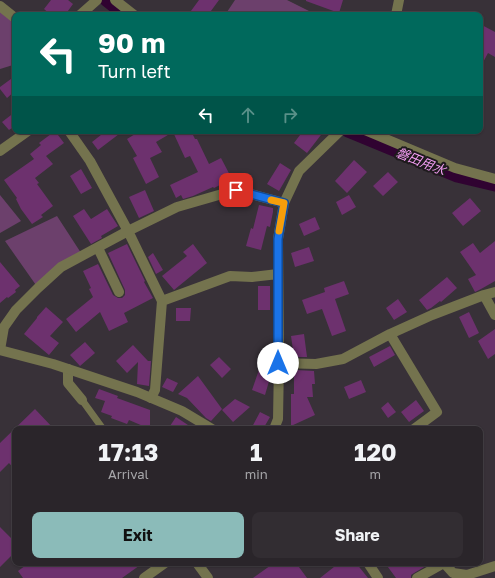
<!DOCTYPE html>
<html lang="en">
<head>
<meta charset="utf-8">
<style>
	body { margin:0; font-family:"Golos Text","Noto Sans JP",sans-serif; background:#322d32; color:#f1f3f6; height:100vh; display:flex; flex-direction:column; font-size:15px; white-space:nowrap }
	* { box-sizing:border-box; margin:0 }
	p { font-size:13px; color:#a5a5a8 }
	.icon { flex:none; width:22px; height:22px; fill:none; stroke:currentColor; stroke-width:2; stroke-linecap:round; stroke-linejoin:round }
	.map { position:relative; flex:1; overflow:hidden }
	.drawer { position:absolute; left:12px; top:426px; width:471px; height:140px; display:flex; flex-direction:column; background:#2a252a; border-radius:8px; box-shadow:0 1px 3px #0004,0 0 0 1px #464247 }
	.drawer>* { flex:none }
	.top-card { position:absolute; left:12px; top:12px; width:471px; height:122px; border-radius:8px; box-shadow:0 1px 3px #0004,0 0 0 1px #464247; background:#00695c; color:#fff; overflow:hidden }
	.pin { position:absolute; display:grid; place-items:center; width:34px; height:34px; color:#fff; margin:-17px; border-radius:8px; box-shadow:0 2px 6px #0006 }
	.me { position:absolute; width:44px; margin:-22px; rotate:0deg; stroke-linejoin:round; filter:drop-shadow(0 0 3px #0008) }
	.turn { display:flex; align-items:center; gap:14px; height:84px; padding:0 20px; font-size:18px }
	.turn .icon { width:52px; height:52px; stroke-width:2.5 }
	.turn b { display:block; font-size:28px; line-height:34px }
	.lanes { display:flex; align-items:center; height:38px; padding:0 20px; background:#0003; justify-content:center; gap:20px; direction:ltr }
	.lanes .off { opacity:.35 }
	.eta { display:flex; justify-content:space-evenly; align-items:center; height:68px; text-align:center }
	.eta b { font-size:24px; font-weight:700; line-height:28px }
	.cta { display:flex; gap:8px; margin-top:auto; padding:8px 20px }
	.cta a { flex:1; height:46px; border-radius:8px; background:#8bbbb9; color:#111; font-size:16px; font-weight:700; line-height:46px; text-align:center }
	.cta a+a { background:#322d32; color:#f1f3f6 }
	.map>svg:first-child { display:block }
	.green { fill:#6c406c }
	.lines { fill:none; stroke-linecap:round; stroke-linejoin:round }
	.canal { stroke:#300331; stroke-width:13 }
	.building { fill:#6d316e }
	.pedestrian { stroke:#74734e; stroke-width:7 }
	.minor { stroke:#74734e; stroke-width:10 }
	.tertiary { stroke:#74734e; stroke-width:10 }
	.route-casing { stroke:#114b97; stroke-width:10 }
	.route { stroke:#1a73e8; stroke-width:7 }
	.slow { stroke:#f59e0b; stroke-width:7 }
	.labels { text-anchor:middle; stroke-width:4; stroke-linejoin:round; paint-order:stroke }
	.water-label { font-size:13px; font-style:italic; fill:#f39df3; stroke:#1e1a1d }
</style>
</head>
<body>
<div class="map">
<svg width="495" height="578" viewBox="0 0 495 578">
	<rect width="100%" height="100%" fill="#383138"/>
	<path class="green" d="M235 0H287L317 15H225Z
		M0 6 15 18V67L13 65 0 69Z
		M0 195 21 221 0 233Z
		M57 216 83 256 38 288 5 241Z"/>
	<g class="lines">
		<path class="canal" d="M106 0 125 15
			M348 131 457 176 495 185"/>
	</g>
	<path class="building" d="M51 0H68L73 4 65 15H51L44 9Z
		M199 0H219L208 15H188Z
		M306 0H343L339 13 306 1Z
		M480 24 495 32V57L488 53 480 68Z
		M15 76V91L7 98 0 89V87Z
		M15 112V126L9 130 2 122Z
		M55 131 64 143 46 156 53 164 35 178 39 183 37 184 53 206 41 215 43 217 32 224 21 209 16 199 17 198 4 180 34 159 30 154 41 145 39 143Z
		M106 131H123L98 150 92 142Z
		M140 131H191L195 139H197L209 164 221 158 232 179 214 188 213 187 193 196 183 199 181 195 176 198 170 185 198 172 190 156 185 158 173 132 156 142 162 152 150 158 159 177 146 184 133 158 137 156 127 139Z
		M303 131H324L307 153 294 143Z
		M354 160 367 172 347 193 335 181Z
		M280 163 291 170 279 191 267 184Z
		M81 169 92 188 81 194 70 176Z
		M388 172 398 182 383 196 373 186Z
		M145 190 154 211 139 218 129 197Z
		M349 195 356 207 342 215 336 202Z
		M470 198 481 211 463 226 452 213Z
		M259 205 273 208V212L270 227 267 226 261 250 246 246 251 228 253 229Z
		M84 209 91 219 107 209 118 226 101 236 102 238 91 244 73 216Z
		M315 217 320 229 304 236 299 224Z
		M495 241V281L481 289 475 292 468 279 476 275 460 252 473 243 480 253Z
		M127 244 145 281 144 282 153 298 124 313 128 322 109 331 100 312 76 332 66 319 93 297 89 289 91 288 83 271 98 264 113 295 118 298H122L125 295V290L108 253Z
		M193 244 207 263 174 290 162 276 187 256 183 252Z
		M309 247 314 261 295 267 291 253Z
		M153 253 163 270 156 274 148 257Z
		M0 262 20 286 15 290 16 292 8 298 7 297 0 303Z
		M447 277 457 288 441 302 440 301 431 308 427 310 419 300Z
		M344 281 349 294 335 299 346 331 332 336 322 309 307 314 302 300 325 292 324 288Z
		M258 286H270V310H258Z
		M398 299 407 312 394 320 386 308Z
		M46 307 63 322 50 336 59 343 49 355 24 334 37 318V317Z
		M176 308H191L190 321H176Z
		M469 312 479 333 469 338 459 317Z
		M495 329V354L488 359 478 341Z
		M304 334 307 357H294L291 336Z
		M85 342 95 353 80 366 70 355Z
		M133 345 148 361H151L149 386 137 384 138 362 127 373 116 361Z
		M390 346 395 355 374 367 369 357Z
		M219 357 231 369 222 378 210 365Z
		M261 364 269 367V370L272 371 265 395 252 390Z
		M296 370 314 371 315 384H312L313 397H307L315 415 291 426V394H294V372H296Z
		M198 376 222 409 211 421 206 418 187 398 178 394Z
		M167 378 178 383 173 392 162 387Z
		M361 380 366 392 349 399 344 387Z
		M99 389 118 396 117 398 150 410V429L129 420 127 424 111 418 112 416 101 412 105 401 95 398Z
		M235 399 250 407 233 422 222 410Z
		M416 400 424 411 409 422 401 412Z
		M388 402 396 412 388 418 381 408Z
		M35 409 54 429H15V470L9 463 0 472V443Z
		M260 412 270 417 263 429H251Z
		M176 417 194 429H168Z
		M0 527 15 542V552L0 567Z
		M29 563H143L122 578H23L18 571Z
		M274 563H296L307 578H253Z
		M339 563H356L368 578H320Z
		M385 563H431L414 573 411 575V578H396Z"/>
	<g class="lines">
		<path class="pedestrian" d="M82 400 103 429"/>
		<path class="minor" d="M115 0 134 15
			M0 6 15 18
			M80 15 97 0
			M396 15 399 0
			M69 131 90 161 128 231 162 301
			M367 131 455 168 495 179
			M0 151 28 131
			M98 248 119 292
			M484 295 495 315
			M390 334 437 412 414 429
			M0 350 4 327 16 310 38 288 61 267 128 231 177 207 236 190 284 203
			M279 363 316 364 343 359 390 334 432 315 484 295 495 292
			M68 369V383L82 400
			M151 398 155 390 162 301 230 276 252 277 278 274
			M274 429 278 419 279 363 278 239 284 203 299 171 340 131
			M197 563 208 578
			M444 563 453 573 467 575 495 566
			M144 578 165 563
			M417 578 444 563"/>
		<path class="tertiary" d="M0 350 53 364 137 392 182 411 212 429
			M368 563 378 578"/>
	</g>
	<g class="lines">
		<g class="route-casing">
			<path id="route" d="M236 190 284 203 278 239V363"/>
		</g>
		<use href="#route" class="route"/>
		<path class="slow" d="M271 200 284 203 279 231"/>
	</g>
	<g class="labels">
		<g class="water-label">
			<text transform="translate(421 161) rotate(22)" y="5">磐田用水</text>
		</g>
	</g>
</svg>
<div class="pin" style="left:236px;top:190px;background:#d93025"><svg class="icon" aria-label="arrive" viewBox="0 0 24 24"><path d="M6 21V4h12l-3 4 3 4H6"/></svg></div>
<svg class="me" style="left:278px;top:363px" viewBox="-20 -20 40 40"><circle r="19" fill="#fff"/><path d="M0-13L10 11 0 6-10 11z" fill="#1a73e8"/></svg>
<div class="top-card">
<div class="turn"><svg class="icon" aria-label="left" viewBox="0 0 24 24"><path d="M17 20v-9H6M10 6l-5 5 5 5"/></svg><div><b>90 m</b>Turn left</div></div>
<div class="lanes"><svg class="icon" aria-label="left" viewBox="0 0 24 24"><path d="M17 20v-9H6M10 6l-5 5 5 5"/></svg><svg class="icon off" aria-label="ahead" viewBox="0 0 24 24"><path d="M12 20V5M6 11l6-6 6 6"/></svg><svg class="icon off" aria-label="right" viewBox="0 0 24 24"><path d="M7 20v-9h11M14 6l5 5-5 5"/></svg></div>
</div>
<section class="drawer">
<div class="eta">
<div><b>17:13</b><p>Arrival</p></div>
<div><b>1</b><p>min</p></div>
<div><b>120</b><p>m</p></div>
</div>
<div class="cta"><a>Exit</a><a>Share</a></div>
</section>
</div>
</body>
</html>
